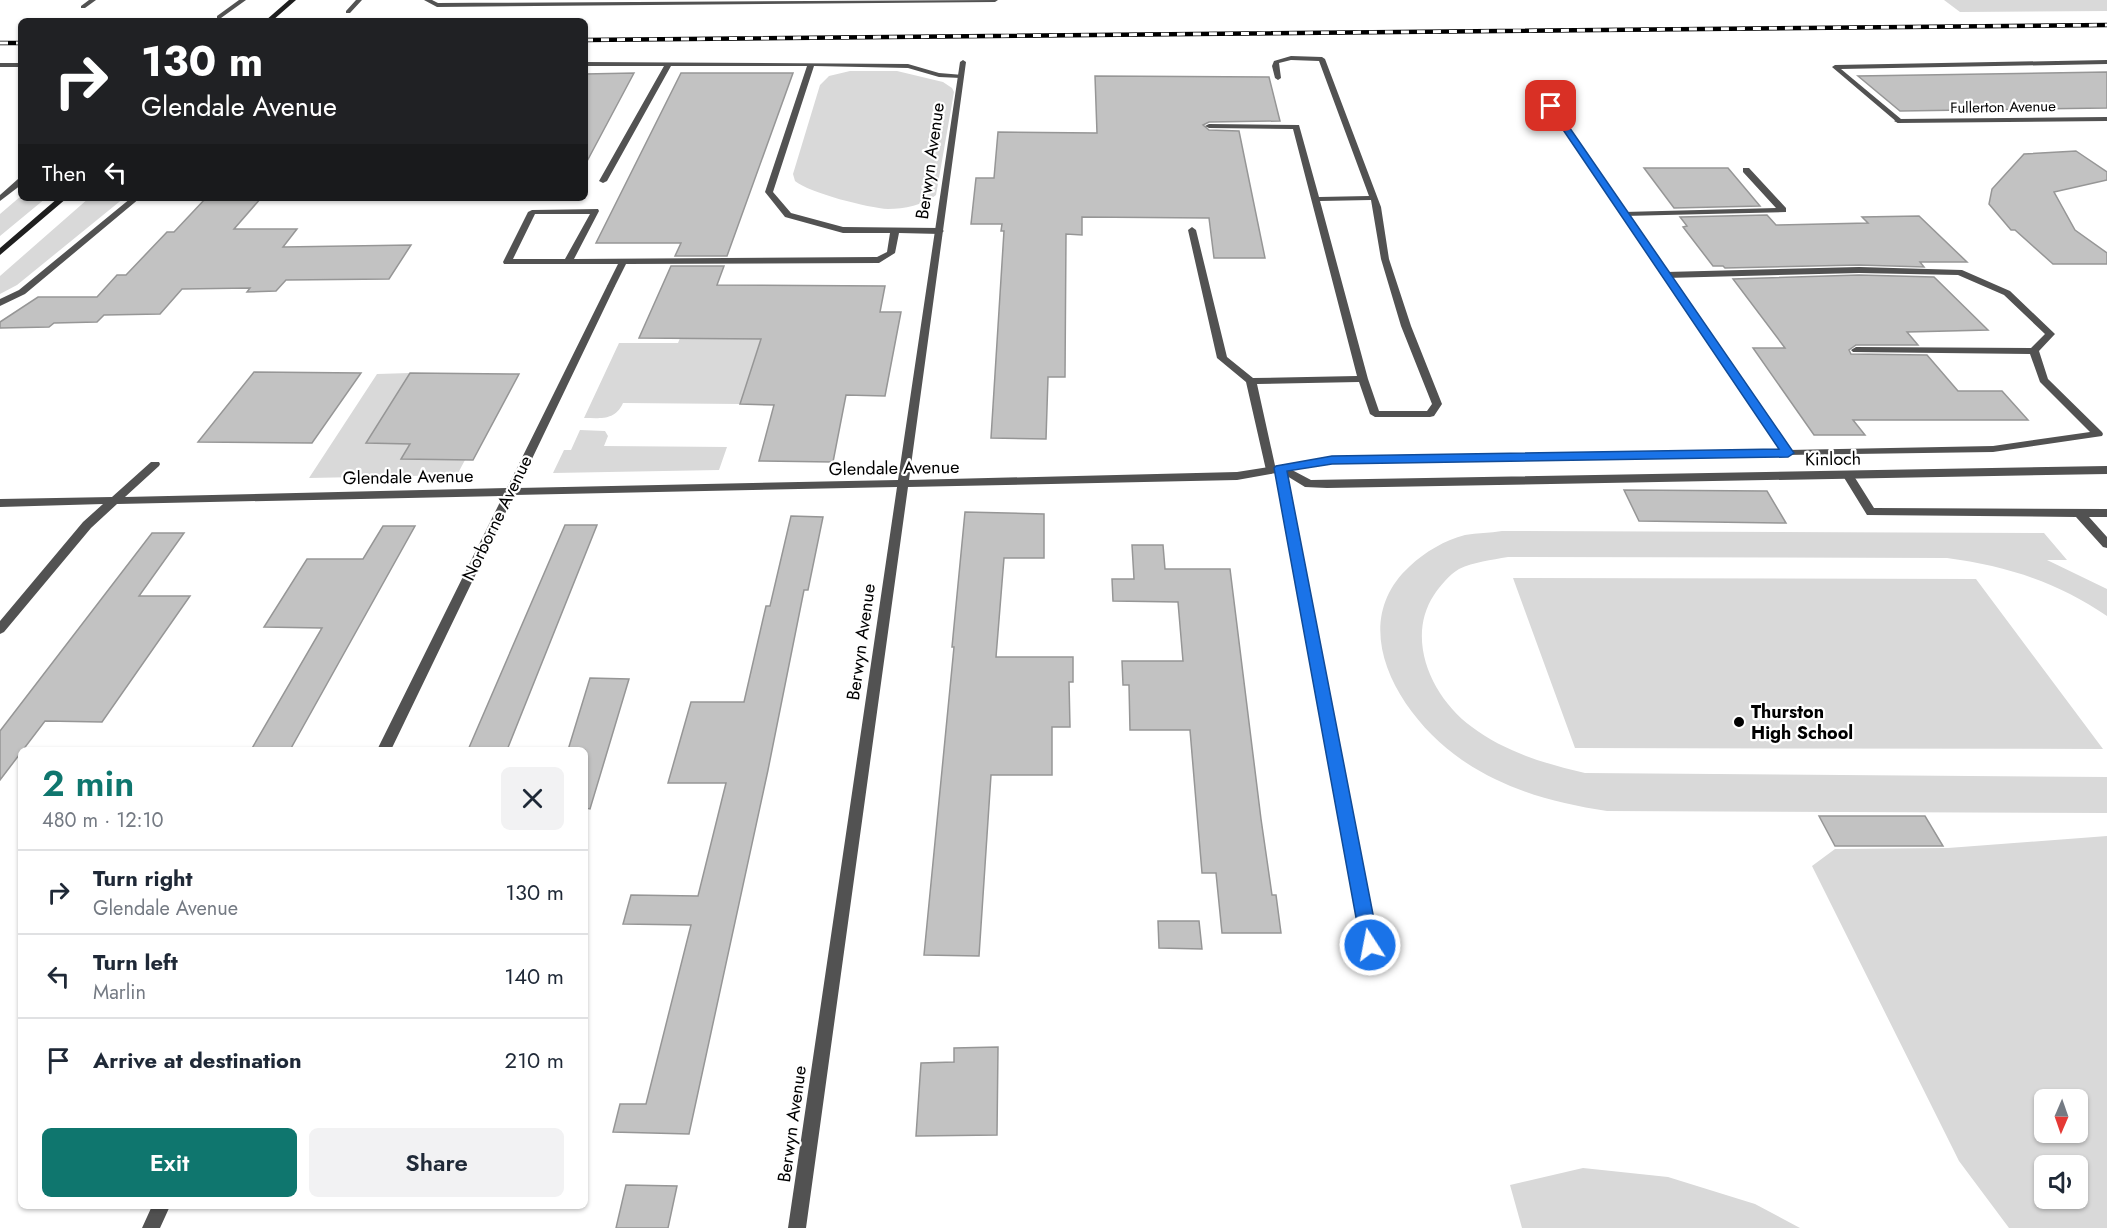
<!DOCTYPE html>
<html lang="en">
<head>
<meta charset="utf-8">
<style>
	body { margin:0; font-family:Jost,sans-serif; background:#f2f2f3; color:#1f2937; height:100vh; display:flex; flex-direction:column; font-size:22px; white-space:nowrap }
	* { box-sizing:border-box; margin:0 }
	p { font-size:20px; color:#747a83 }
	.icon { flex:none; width:33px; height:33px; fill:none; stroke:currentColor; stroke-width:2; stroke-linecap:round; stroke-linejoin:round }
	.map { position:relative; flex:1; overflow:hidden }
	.drawer { position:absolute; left:18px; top:747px; width:570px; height:462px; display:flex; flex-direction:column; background:#fff; border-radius:9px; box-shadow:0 2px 4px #0004 }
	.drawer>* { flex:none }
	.hud { position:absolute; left:18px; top:18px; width:570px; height:183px; border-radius:9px; box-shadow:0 2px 4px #0004; background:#202124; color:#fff; overflow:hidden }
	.needle { width:39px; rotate:182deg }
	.fabs { position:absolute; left:2034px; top:1089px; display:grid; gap:12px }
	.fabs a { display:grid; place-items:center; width:54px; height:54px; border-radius:9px; background:#fff; box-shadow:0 2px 4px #0004; font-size:30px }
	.pin { position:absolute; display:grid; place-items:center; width:51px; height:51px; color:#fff; margin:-26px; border-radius:12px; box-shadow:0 3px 9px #0006 }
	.me { position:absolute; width:66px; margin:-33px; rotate:349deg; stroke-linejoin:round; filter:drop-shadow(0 0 4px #0008) }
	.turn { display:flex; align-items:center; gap:21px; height:126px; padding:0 24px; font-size:27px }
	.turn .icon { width:78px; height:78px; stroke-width:2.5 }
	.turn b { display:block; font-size:42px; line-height:51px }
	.then { display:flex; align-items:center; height:57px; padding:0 24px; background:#0003; gap:12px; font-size:22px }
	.round { display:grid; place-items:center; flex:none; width:63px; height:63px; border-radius:9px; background:#f2f2f3 }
	.summary { display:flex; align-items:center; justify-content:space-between; height:102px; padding:0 24px }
	h1 { font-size:36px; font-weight:600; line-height:45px; color:#0f766e }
	.cta { display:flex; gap:12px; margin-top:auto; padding:12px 24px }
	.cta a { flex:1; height:69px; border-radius:9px; background:#0f766e; color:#fff; font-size:24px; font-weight:600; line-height:69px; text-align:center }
	.cta a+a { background:#f2f2f3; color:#1f2937 }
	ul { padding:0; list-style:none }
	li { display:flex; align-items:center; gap:18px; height:84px; padding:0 24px; border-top:2px solid #e0e1e3 }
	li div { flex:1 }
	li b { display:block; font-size:22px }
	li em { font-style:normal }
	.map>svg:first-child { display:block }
	.green { fill:#d9d9d9; fill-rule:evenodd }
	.building { fill:#c2c2c2; stroke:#969696; stroke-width:1.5 }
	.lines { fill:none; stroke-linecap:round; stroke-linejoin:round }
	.lane { fill:#525252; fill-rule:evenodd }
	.street { fill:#525252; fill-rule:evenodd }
	.secondary { fill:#1f1f1f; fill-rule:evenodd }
	.rail-casing { stroke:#000; stroke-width:4.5 }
	.rail { stroke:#fff; stroke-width:3; stroke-dasharray:8; stroke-linecap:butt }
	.route { fill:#1a73e8; stroke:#114b97; stroke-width:1.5 }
	.poi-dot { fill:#000; stroke:#fff; stroke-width:2 }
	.labels { text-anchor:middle; stroke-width:4.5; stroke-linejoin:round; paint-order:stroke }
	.far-street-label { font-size:15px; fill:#000; stroke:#fff }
	.street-label { font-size:18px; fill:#000; stroke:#fff }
	.poi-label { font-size:18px; font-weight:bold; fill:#000; stroke:#fff; text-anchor:start }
</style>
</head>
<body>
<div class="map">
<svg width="2107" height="1228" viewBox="0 0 2107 1228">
	<rect width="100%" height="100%" fill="#fff"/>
	<path class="green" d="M1944 0H2107V11L1960 12Z
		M850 71H897L943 82 952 88 954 92 936 195C924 205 904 209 888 209 869 208 809 193 795 181L793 174 820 85 829 76Z
		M21 196V198H46L0 236V214Z
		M89 198H124L17 285 0 294V276Z
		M680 338 761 339 740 404 623 403C615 421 600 418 584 418L619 343H678Z
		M410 373 366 443 410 444 465 460 457 475 309 478 377 374Z
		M580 430 605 431 608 436 604 446 727 447 719 470 553 473 564 450H571Z
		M1502 531 2044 533 2067 560H2047L2107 589V616C2057 582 2007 566 1947 558L1508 557C1491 560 1474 562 1459 569 1449 575 1440 586 1434 595 1405 639 1432 698 1472 727 1505 752 1546 764 1585 773L2107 777V813L1607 811C1555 803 1506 790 1462 760 1402 719 1343 627 1410 566 1425 552 1445 540 1465 535 1477 533 1490 533 1502 531Z
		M1513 578 1976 579 2103 749 1575 748Z
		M2107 836V1228H2009L1959 1161 1812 866 1835 849 1948 848ZM2044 1100H2078V1132H2044ZM2044 1166H2078V1198H2044Z
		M1583 1168 1668 1177 1755 1204 1800 1228H1522L1510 1185Z"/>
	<path class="building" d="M2107 72V108L1900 111 1858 76Z
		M634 73 585 165V74Z
		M681 73H793L727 256H675L681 243H596Z
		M1095 76 1269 77 1280 121 1209 122 1203 125 1209 130 1239 131 1265 258H1214L1209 218 1082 217V235L1066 234 1065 377H1048L1046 439 991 438 1004 231H1001L1002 224H971L976 178H994L998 132 1097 133Z
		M2076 151 2107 172V180L2054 192 2075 230 2107 253V264H2053L2015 230H2011L1989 204 1992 189 2024 154Z
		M1644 168H1728L1760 206 1674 208Z
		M206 198H261L234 229H297L283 247 411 245 389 279 286 280 276 291 247 292 250 288 182 289 160 314 104 315 97 322 54 323 49 327 0 328V322L38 297H97L117 275H126L167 232H174Z
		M1767 215 1776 225 1868 223 1862 217 1919 216 1967 262H1920L1924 267 1859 265 1725 268 1723 266H1713L1683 227 1687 226 1680 217Z
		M671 266H724L717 285 885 286 880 312H901L885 396 846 395 833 462 759 461 774 405 740 404 761 339 639 338Z
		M1859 275 1934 277 1988 330 1907 332 1918 345H1856L1849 350 1851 354 1927 355 1958 391H2002L2028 420H1853L1865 435H1814L1753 348H1785L1733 279Z
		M254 372 361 373 312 443 198 442Z
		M410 373 519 374 473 460 401 459 410 444 366 443Z
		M1624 490 1767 491 1786 523 1639 521Z
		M965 512 1044 514V558H1004L996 657H1073V682H1069L1070 727H1052V775H991L979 956 924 955 954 647H952Z
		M791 516 823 517 808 590H804L768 770 689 1134 613 1132 620 1104H646L691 925 623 924 631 895 698 896 726 783H668L691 702H744L766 606H770Z
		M565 525H597L507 750H468Z
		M383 526H415L290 750H251L322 628 264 627 307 559H363Z
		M152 533H184L139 596H190L102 722 45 721 0 780V731Z
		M1132 545H1163L1165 569H1230L1261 819 1272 895H1276L1281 933H1222L1216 873H1202L1190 730H1130L1129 685H1123L1122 661H1183L1178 602 1113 601 1112 579H1134Z
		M590 678 629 679 590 809 585 808V750H568Z
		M1819 816H1925L1943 846H1835Z
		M1158 921H1199L1202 949 1159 948Z
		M998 1047 997 1135 916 1136 921 1063 954 1062V1048Z
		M626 1185 677 1186 668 1228H616Z"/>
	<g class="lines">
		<path class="lane" d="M89 0H96L85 8H81V6Z
			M424 0H432L438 3 998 0 995 2 437 7Z
			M1291 56 1322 57 1325 59 1381 207 1389 259 1411 326 1442 404 1434 416 1430 417H1375L1370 414 1359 382 1257 384 1276 470 1271 474 1266 470 1246 382 1217 358 1188 230 1192 227 1196 230 1227 357 1253 378 1357 376 1293 129 1209 128 1205 126 1209 124 1299 125 1319 197 1369 196 1319 61 1291 60 1279 63 1281 78 1278 80 1275 78 1272 66 1274 61ZM1371 200 1381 259 1401 326 1432 404 1427 411H1379L1368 379 1320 201Z
			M2107 60V64L1841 69 1901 119V123H1898L1832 67 1835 65Z
			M585 62 908 64 939 73 963 75 964 76 961 78 939 77 908 68 814 66 773 192 791 213 843 227 940 228 944 231 940 234 899 233 895 253 879 263 626 264 615 286 611 289 607 286 618 264H504L503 262 528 212 532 210 598 209 599 211 574 259 877 257 887 252 890 233H843L785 217 765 192 807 66H671L607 181 603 183 599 181 664 66H585ZM535 214H590L565 259H513Z
			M1743 168H1749L1786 208V212L1624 216 1620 214 1624 212 1776 208 1743 172Z
			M1859 267 1962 270 2010 291 2055 334 2039 351 2048 379 2102 432 2103 434 2102 436 1993 452 1784 455 1783 453 1788 450 1993 446 2090 432 2040 382 2030 354 1853 352 1851 350 1856 347 2031 348 2045 334 2004 295 1958 275 1859 273 1666 278 1662 275 1666 272Z
			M1848 472 1852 473 1874 508 2107 509V517H2089L2107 537V548L2103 547 2076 517 1867 515 1843 476Z"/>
		<path class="street" d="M239 0H246L221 18H217V16Z
			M356 0H362L350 13H346V11Z
			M963 60 966 62 909 480 1237 472 1332 457 1780 450 1535 88 1539 86 1541 87 1792 451 1793 453 1792 455 1332 463 1292 470 1311 480 2107 466V474L1327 488 1305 487 1287 476 1378 945 1375 950 1370 952 1365 950 1362 945 1276 473 1237 480 908 487 806 1228H788L897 487 514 495 391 750H377L503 496 117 504 91 528 4 632 0 634V621L83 522 103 504 0 507V499L112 497 151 462H159L160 464 159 466 125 497 507 488 607 286 611 283 615 286 518 488 898 480 960 62Z
			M0 63H21V67H0Z
			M2107 117V121L1898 123 1894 121 1898 119Z
			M18 179H21V185L0 201V195Z
			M131 198H140L25 294 0 306V299L19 290Z
			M152 1206H170L160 1228H142Z"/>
		<path class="secondary" d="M289 0H296L272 21H265Z
			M58 198H67L0 255V248Z"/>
		<g class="rail-casing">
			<path id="rail" d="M585 40 2107 25
				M0 43H21"/>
		</g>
		<use href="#rail" class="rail"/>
	</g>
	<path class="route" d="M1548 105H1554L1794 453 1788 457 1332 464 1287 471 1379 945 1376 950 1370 953 1364 950 1361 945 1274 468 1276 466 1332 456 1779 449 1547 106Z"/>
	<circle class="poi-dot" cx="1739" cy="722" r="6"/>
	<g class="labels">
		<g class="far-street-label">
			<text transform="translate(2003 107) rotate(-1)" y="5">Fullerton Avenue</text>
		</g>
		<g class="street-label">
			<text transform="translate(930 161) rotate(-82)" y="6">Berwyn Avenue</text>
			<text transform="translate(1833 459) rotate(-1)" y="6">Kinloch</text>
			<text transform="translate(894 468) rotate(-1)" y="6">Glendale Avenue</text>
			<text transform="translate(408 477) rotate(-1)" y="6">Glendale Avenue</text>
			<text transform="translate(497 518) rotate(-64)" y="6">Norborne Avenue</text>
			<text transform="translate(861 642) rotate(-82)" y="6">Berwyn Avenue</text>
			<text transform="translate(792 1124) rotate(-82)" y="6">Berwyn Avenue</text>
		</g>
		<g class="poi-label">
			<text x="1751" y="718">Thurston<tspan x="1751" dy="21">High School</tspan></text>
		</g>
	</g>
</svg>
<div class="fabs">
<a><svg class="needle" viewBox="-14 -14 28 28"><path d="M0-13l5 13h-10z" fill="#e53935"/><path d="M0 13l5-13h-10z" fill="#747a83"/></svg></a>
<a><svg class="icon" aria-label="sound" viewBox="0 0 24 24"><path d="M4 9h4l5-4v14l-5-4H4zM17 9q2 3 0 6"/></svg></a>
</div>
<div class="pin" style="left:1551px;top:106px;background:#d93025"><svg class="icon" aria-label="arrive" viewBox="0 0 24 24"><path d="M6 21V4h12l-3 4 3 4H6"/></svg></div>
<svg class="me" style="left:1370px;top:945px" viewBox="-20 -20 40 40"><circle r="17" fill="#1a73e8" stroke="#fff" stroke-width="3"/><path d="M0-11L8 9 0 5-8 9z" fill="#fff"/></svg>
<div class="hud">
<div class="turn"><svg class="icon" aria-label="right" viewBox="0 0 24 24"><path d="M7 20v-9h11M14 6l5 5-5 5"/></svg><div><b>130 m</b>Glendale Avenue</div></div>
<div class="then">Then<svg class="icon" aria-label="left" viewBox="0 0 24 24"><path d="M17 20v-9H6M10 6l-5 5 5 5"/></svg></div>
</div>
<section class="drawer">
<div class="summary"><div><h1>2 min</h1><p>480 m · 12:10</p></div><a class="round"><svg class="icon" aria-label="close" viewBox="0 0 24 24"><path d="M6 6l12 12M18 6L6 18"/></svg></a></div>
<ul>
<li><svg class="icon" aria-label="right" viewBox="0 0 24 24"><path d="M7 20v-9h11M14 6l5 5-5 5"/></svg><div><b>Turn right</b><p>Glendale Avenue</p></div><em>130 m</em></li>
<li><svg class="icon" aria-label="left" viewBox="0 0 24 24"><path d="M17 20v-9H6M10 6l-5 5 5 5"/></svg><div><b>Turn left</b><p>Marlin</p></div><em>140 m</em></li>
<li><svg class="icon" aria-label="arrive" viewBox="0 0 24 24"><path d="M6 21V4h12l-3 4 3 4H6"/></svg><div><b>Arrive at destination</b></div><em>210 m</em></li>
</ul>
<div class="cta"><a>Exit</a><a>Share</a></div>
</section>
</div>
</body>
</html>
